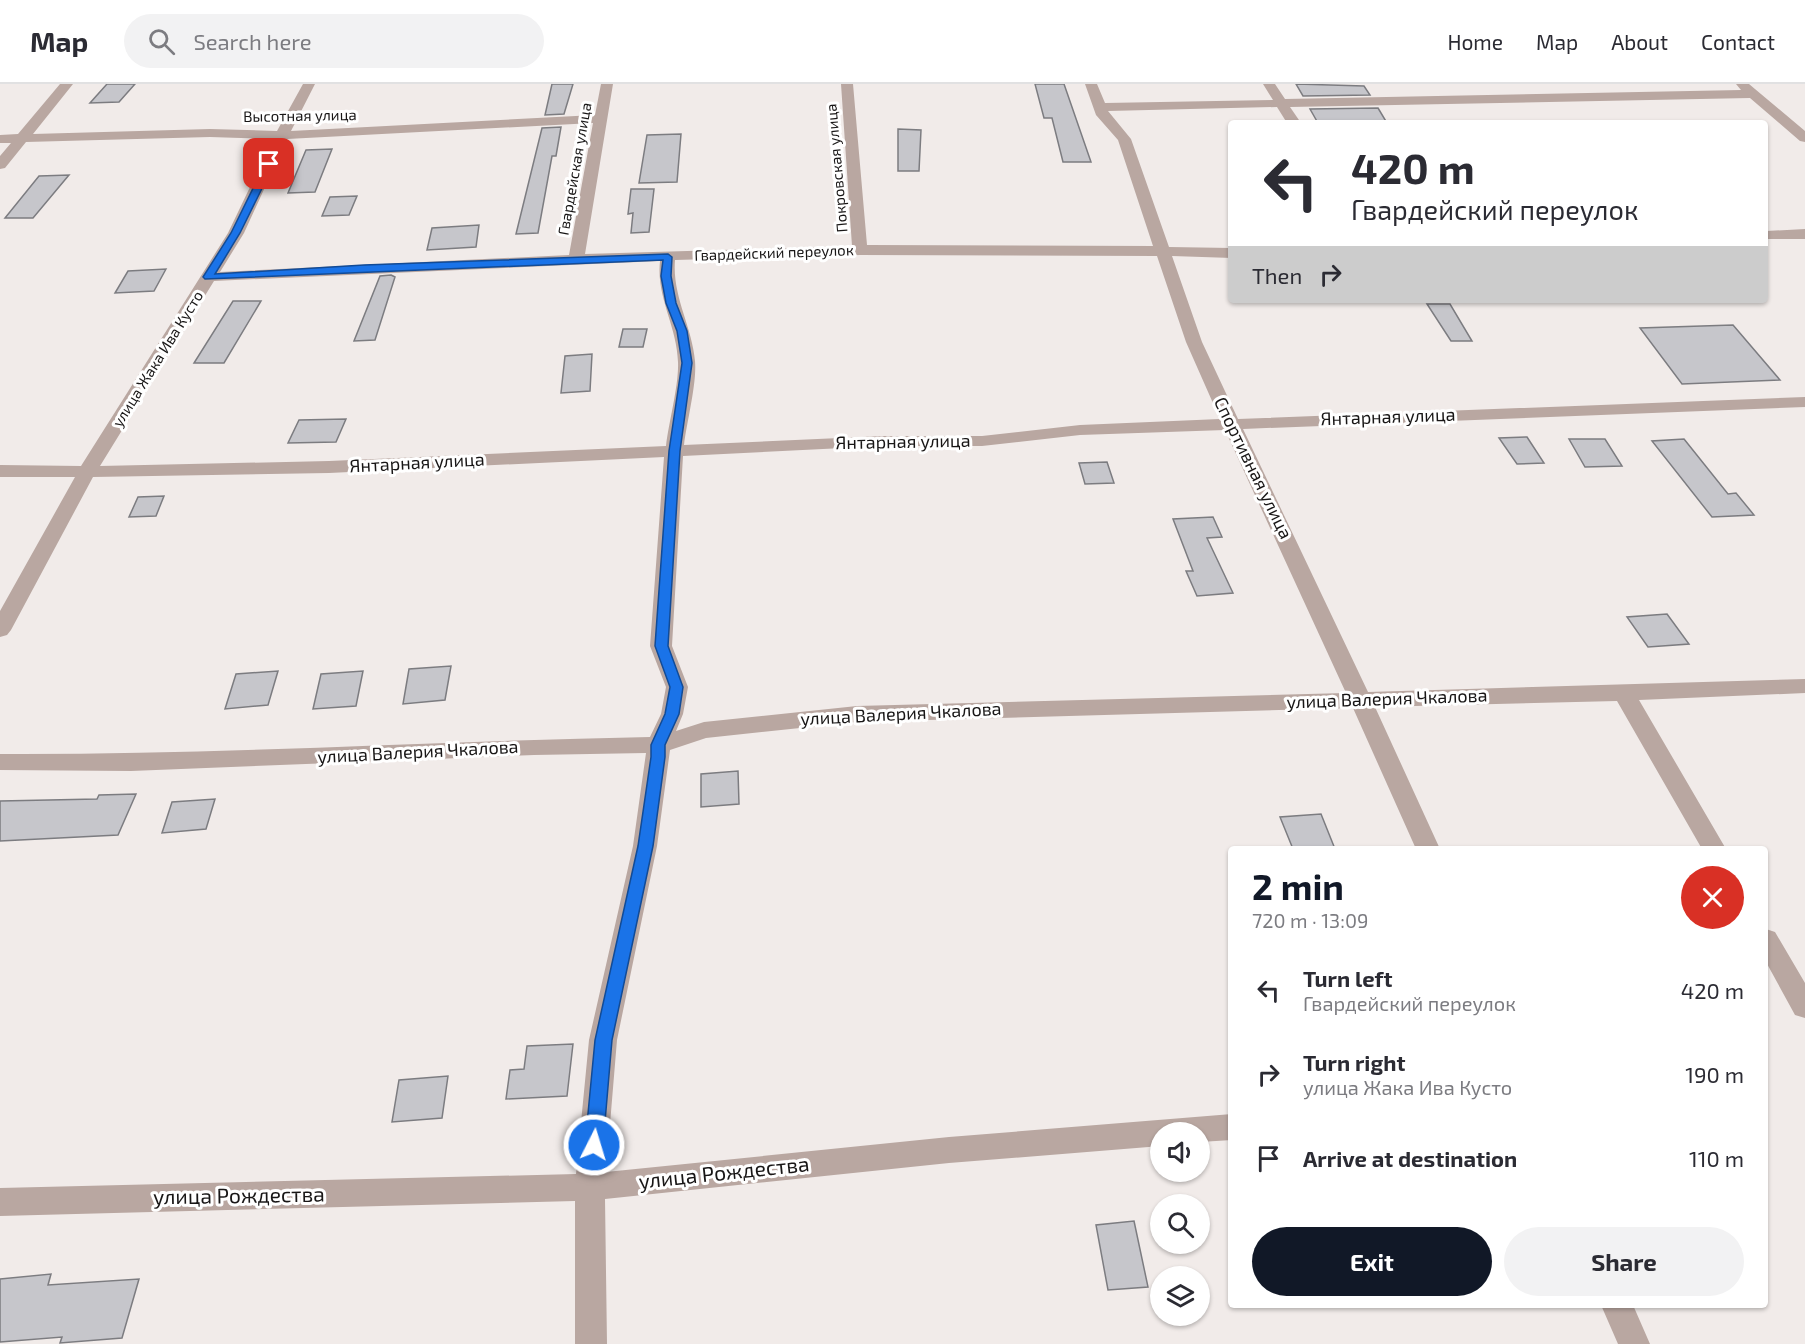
<!DOCTYPE html>
<html lang="en">
<head>
<meta charset="utf-8">
<style>
	body { margin:0; font-family:"Exo 2",sans-serif; background:#f2f2f3; color:#2b2b33; height:100vh; display:flex; flex-direction:column; font-size:22px; white-space:nowrap }
	* { box-sizing:border-box; margin:0 }
	p { font-size:20px; color:#7c7c81 }
	.icon { flex:none; width:33px; height:33px; fill:none; stroke:currentColor; stroke-width:2; stroke-linecap:round; stroke-linejoin:round }
	.map { position:relative; flex:1; overflow:hidden }
	.sheet { position:absolute; left:1228px; top:762px; width:540px; height:462px; display:flex; flex-direction:column; background:#fff; border-radius:6px; box-shadow:0 2px 4px #0004 }
	.sheet>* { flex:none }
	.banner { position:absolute; left:1228px; top:36px; width:540px; height:183px; border-radius:6px; box-shadow:0 2px 4px #0004; background:#fff; color:#2b2b33; overflow:hidden }
	.controls { position:absolute; left:1150px; top:1038px; display:grid; gap:12px }
	.controls a { display:grid; place-items:center; width:60px; height:60px; border-radius:50%; background:#fff; box-shadow:0 2px 4px #0004; font-size:30px }
	.pin { position:absolute; display:grid; place-items:center; width:51px; height:51px; color:#fff; margin:-26px; border-radius:12px; box-shadow:0 3px 9px #0006 }
	.me { position:absolute; width:66px; margin:-33px; rotate:5deg; stroke-linejoin:round; filter:drop-shadow(0 0 4px #0008) }
	.turn { display:flex; align-items:center; gap:21px; height:126px; padding:0 24px; font-size:27px }
	.turn .icon { width:78px; height:78px; stroke-width:2.5 }
	.turn b { display:block; font-size:42px; line-height:51px }
	.then { display:flex; align-items:center; height:57px; padding:0 24px; background:#0003; gap:12px; font-size:22px }
	.round { display:grid; place-items:center; flex:none; width:63px; height:63px; border-radius:32px; background:#f2f2f3 }
	.summary { display:flex; align-items:center; justify-content:space-between; height:102px; padding:0 24px }
	h1 { font-size:36px; font-weight:700; line-height:45px; color:#111827 }
	.cta { display:flex; gap:12px; margin-top:auto; padding:12px 24px }
	.cta a { flex:1; height:69px; border-radius:36px; background:#111827; color:#fff; font-size:24px; font-weight:700; line-height:69px; text-align:center }
	.cta a+a { background:#f2f2f3; color:#2b2b33 }
	ul { padding:0; list-style:none }
	li { display:flex; align-items:center; gap:18px; height:84px; padding:0 24px }
	li div { flex:1 }
	li b { display:block; font-size:22px }
	li em { font-style:normal }
	header { display:flex; align-items:center; gap:36px; box-sizing:border-box; height:84px; padding:0 30px; background:#fff; border-bottom:2px solid #e1e1e2 }
	header strong { font-size:28px }
	nav { display:flex; gap:33px; margin-inline-start:auto; font-size:21px }
	.search { width:420px; height:54px; background:#f2f2f3; display:flex; align-items:center; gap:15px; box-sizing:border-box; padding:0 21px; border-radius:33px; color:#7c7c81; font-size:22px }
	.map>svg:first-child { display:block }
	.building { fill:#c6c6cb; stroke:#7c7c80; stroke-width:1.5 }
	.lines { fill:none; stroke-linecap:round; stroke-linejoin:round }
	.street { fill:#b9a7a1; fill-rule:evenodd }
	.route { fill:#1a73e8; stroke:#114b97; stroke-width:1.5 }
	.labels { text-anchor:middle; stroke-width:6; stroke-linejoin:round; paint-order:stroke }
	.far-street-label { font-size:15px; fill:#181616; stroke:#fff }
	.street-label { font-size:18px; fill:#181616; stroke:#fff }
	.near-street-label { font-size:21px; fill:#181616; stroke:#fff }
</style>
</head>
<body>
<header>
<strong>Map</strong>
<div class="search"><svg class="icon" aria-label="search" viewBox="0 0 24 24"><circle cx="10" cy="10" r="6"/><path d="M15 15l6 6"/></svg>Search here</div>
<nav><a>Home</a><a>Map</a><a>About</a><a>Contact</a></nav>
</header>
<div class="map">
<svg width="1805" height="1260" viewBox="0 0 1805 1260">
	<rect width="100%" height="100%" fill="#f1ebe9"/>
	<path class="building" d="M107 0H135L119 18 90 19Z
		M552 0H573L564 30 545 31Z
		M1035 0H1064L1091 78H1063L1052 34H1044Z
		M1296 0 1364 2 1370 11 1303 12Z
		M1378 24 1387 39H1318L1310 25Z
		M561 43 556 72H552L538 149 516 150 542 44Z
		M898 45 921 46 919 87H898Z
		M681 50 677 98 639 99 647 51Z
		M332 65 315 108 288 109 306 66Z
		M69 91 33 134H5L39 92Z
		M631 105H654L649 148 631 149 633 129 628 130Z
		M357 112 349 131 322 132 330 113Z
		M479 141 476 163 427 166 432 144Z
		M166 185 154 207 115 209 128 187Z
		M391 191 395 193 375 256 354 257 380 192Z
		M233 217H261L224 279H194Z
		M1427 220H1450L1472 257H1451Z
		M1733 241 1780 296 1682 300 1640 244Z
		M623 245H647L643 263H619Z
		M592 270 590 307 561 309 565 272Z
		M346 335 336 358 288 359 299 336Z
		M1527 353 1544 379 1517 380 1499 354Z
		M1569 355H1605L1622 382 1585 383Z
		M1684 355 1728 410 1736 409 1754 431 1712 433 1652 357Z
		M1107 378 1114 399 1085 400 1079 379Z
		M164 412 156 432 129 433 138 413Z
		M1213 433 1222 453 1207 454 1233 509 1197 512 1186 487H1193L1173 435Z
		M1667 530 1689 560 1648 563 1627 533Z
		M451 582 445 616 403 620 409 585Z
		M278 587 268 621 225 625 236 590Z
		M363 587 356 622 313 625 321 590Z
		M738 687 739 720 701 723V690Z
		M136 710 118 751 0 757V717L97 715 99 711Z
		M215 715 206 745 162 749 172 718Z
		M1321 730 1335 765H1293L1280 733Z
		M573 960 567 1012 506 1015 510 986 524 985 527 962Z
		M448 992 442 1034 392 1038 399 996Z
		M1134 1137 1148 1203 1108 1206 1096 1141Z
		M51 1190 48 1201 139 1195 122 1254 60 1259 62 1253 0 1258V1195Z"/>
	<g class="lines">
		<path class="street" d="M60 0H73L33 50 210 45 277 47 303 0H315L291 47 595 31 601 0H613L585 170 852 162 841 0H853L867 161 1153 162 1118 56 1096 31 1085 0H1097L1105 19 1273 16 1263 0H1275L1285 15 1741 6 1736 0H1749L1805 47V58L1800 57 1750 14 1290 23 1301 39H1287L1277 23 1108 27 1131 55 1169 163 1232 164V174L1172 172 1202 258 1238 335 1805 313V323L1243 345 1368 608 1805 595V609L1639 616 1726 765H1702L1617 617 1375 623 1440 765H1416L1353 624 857 638 706 654 670 666 657 762 617 956 606 1088 949 1053 1232 1030V1056L1200 1058V1048H1161V1062L949 1079 605 1115 607 1260H575V1117L0 1132V1104L576 1090 589 956 633 762 646 669 534 671 131 687 0 686V670C217 671 433 657 650 653L661 630 666 603 650 562 664 373 329 389 93 393 11 546 7 551 0 553V527L75 393H0V381L81 382 228 149 273 55 210 53 26 58 5 84 0 85V72L11 59H0V51L18 50ZM593 39 569 171 220 188 244 149 287 55ZM860 171 1157 172 1186 258 1220 335 1080 341 982 352H884L684 361C687 337 697 299 695 277 692 242 672 212 675 176ZM660 177C656 213 677 242 678 278 679 301 669 337 666 362L329 377 100 382 214 197ZM1225 346 1346 609 857 622 704 638 676 647 683 630 688 603 672 562 683 372 884 362H982L1080 351Z
			M1805 145V155H1766V147Z
			M1766 845 1775 848 1805 899V934L1795 931 1766 878Z
			M1601 1221H1633L1650 1260H1618Z"/>
	</g>
	<path class="route" d="M269 77 274 80 240 149 215 190 364 181 668 170 672 173 671 192 676 219 687 247 692 279 680 367 668 562 683 603 679 630 665 661V673L653 762 612 956 603 1061 600 1066 594 1069 588 1066 585 1061 595 956 638 762 651 673V661L665 630 670 603 655 562 669 367 682 279 677 247 666 219 661 192 663 176 205 195 203 193 231 149 265 80Z"/>
	<g class="labels">
		<g class="far-street-label">
			<text transform="translate(300 32) rotate(-1)" y="5">Высотная улица</text>
			<text transform="translate(837 84) rotate(-95)" y="5">Покровская улица</text>
			<text transform="translate(575 85) rotate(-80)" y="5">Гвардейская улица</text>
			<text transform="translate(774 169) rotate(-2)" y="5">Гвардейский переулок</text>
			<text transform="translate(158 275) rotate(-58)" y="5">улица Жака Ива Кусто</text>
		</g>
		<g class="street-label">
			<text transform="translate(1388 333) rotate(-2)" y="6">Янтарная улица</text>
			<text transform="translate(903 358) rotate(-1)" y="6">Янтарная улица</text>
			<text transform="translate(417 379) rotate(-3)" y="6">Янтарная улица</text>
			<text transform="translate(1253 384) rotate(64)" y="6">Спортивная улица</text>
			<text transform="translate(1387 615) rotate(-2)" y="6">улица Валерия Чкалова</text>
			<text transform="translate(901 630) rotate(-3)" y="6">улица Валерия Чкалова</text>
			<text transform="translate(418 668) rotate(-3)" y="6">улица Валерия Чкалова</text>
		</g>
		<g class="near-street-label">
			<text transform="translate(724 1089) rotate(-6)" y="7">улица Рождества</text>
			<text transform="translate(239 1112) rotate(-1)" y="7">улица Рождества</text>
		</g>
	</g>
</svg>
<div class="controls">
<a><svg class="icon" aria-label="sound" viewBox="0 0 24 24"><path d="M4 9h4l5-4v14l-5-4H4zM17 9q2 3 0 6"/></svg></a>
<a><svg class="icon" aria-label="search" viewBox="0 0 24 24"><circle cx="10" cy="10" r="6"/><path d="M15 15l6 6"/></svg></a>
<a><svg class="icon" aria-label="layers" viewBox="0 0 24 24"><path d="M12 4l9 5-9 5-9-5zM3 14l9 5 9-5"/></svg></a>
</div>
<div class="pin" style="left:269px;top:80px;background:#d93025"><svg class="icon" aria-label="arrive" viewBox="0 0 24 24"><path d="M6 21V4h12l-3 4 3 4H6"/></svg></div>
<svg class="me" style="left:594px;top:1061px" viewBox="-20 -20 40 40"><circle r="17" fill="#1a73e8" stroke="#fff" stroke-width="3"/><path d="M0-11L8 9 0 5-8 9z" fill="#fff"/></svg>
<div class="banner">
<div class="turn"><svg class="icon" aria-label="left" viewBox="0 0 24 24"><path d="M17 20v-9H6M10 6l-5 5 5 5"/></svg><div><b>420 m</b>Гвардейский переулок</div></div>
<div class="then">Then<svg class="icon" aria-label="right" viewBox="0 0 24 24"><path d="M7 20v-9h11M14 6l5 5-5 5"/></svg></div>
</div>
<section class="sheet">
<div class="summary"><div><h1>2 min</h1><p>720 m · 13:09</p></div><a class="round" style="background:#d93025;color:#fff"><svg class="icon" aria-label="close" viewBox="0 0 24 24"><path d="M6 6l12 12M18 6L6 18"/></svg></a></div>
<ul>
<li><svg class="icon" aria-label="left" viewBox="0 0 24 24"><path d="M17 20v-9H6M10 6l-5 5 5 5"/></svg><div><b>Turn left</b><p>Гвардейский переулок</p></div><em>420 m</em></li>
<li><svg class="icon" aria-label="right" viewBox="0 0 24 24"><path d="M7 20v-9h11M14 6l5 5-5 5"/></svg><div><b>Turn right</b><p>улица Жака Ива Кусто</p></div><em>190 m</em></li>
<li><svg class="icon" aria-label="arrive" viewBox="0 0 24 24"><path d="M6 21V4h12l-3 4 3 4H6"/></svg><div><b>Arrive at destination</b></div><em>110 m</em></li>
</ul>
<div class="cta"><a>Exit</a><a>Share</a></div>
</section>
</div>
</body>
</html>
